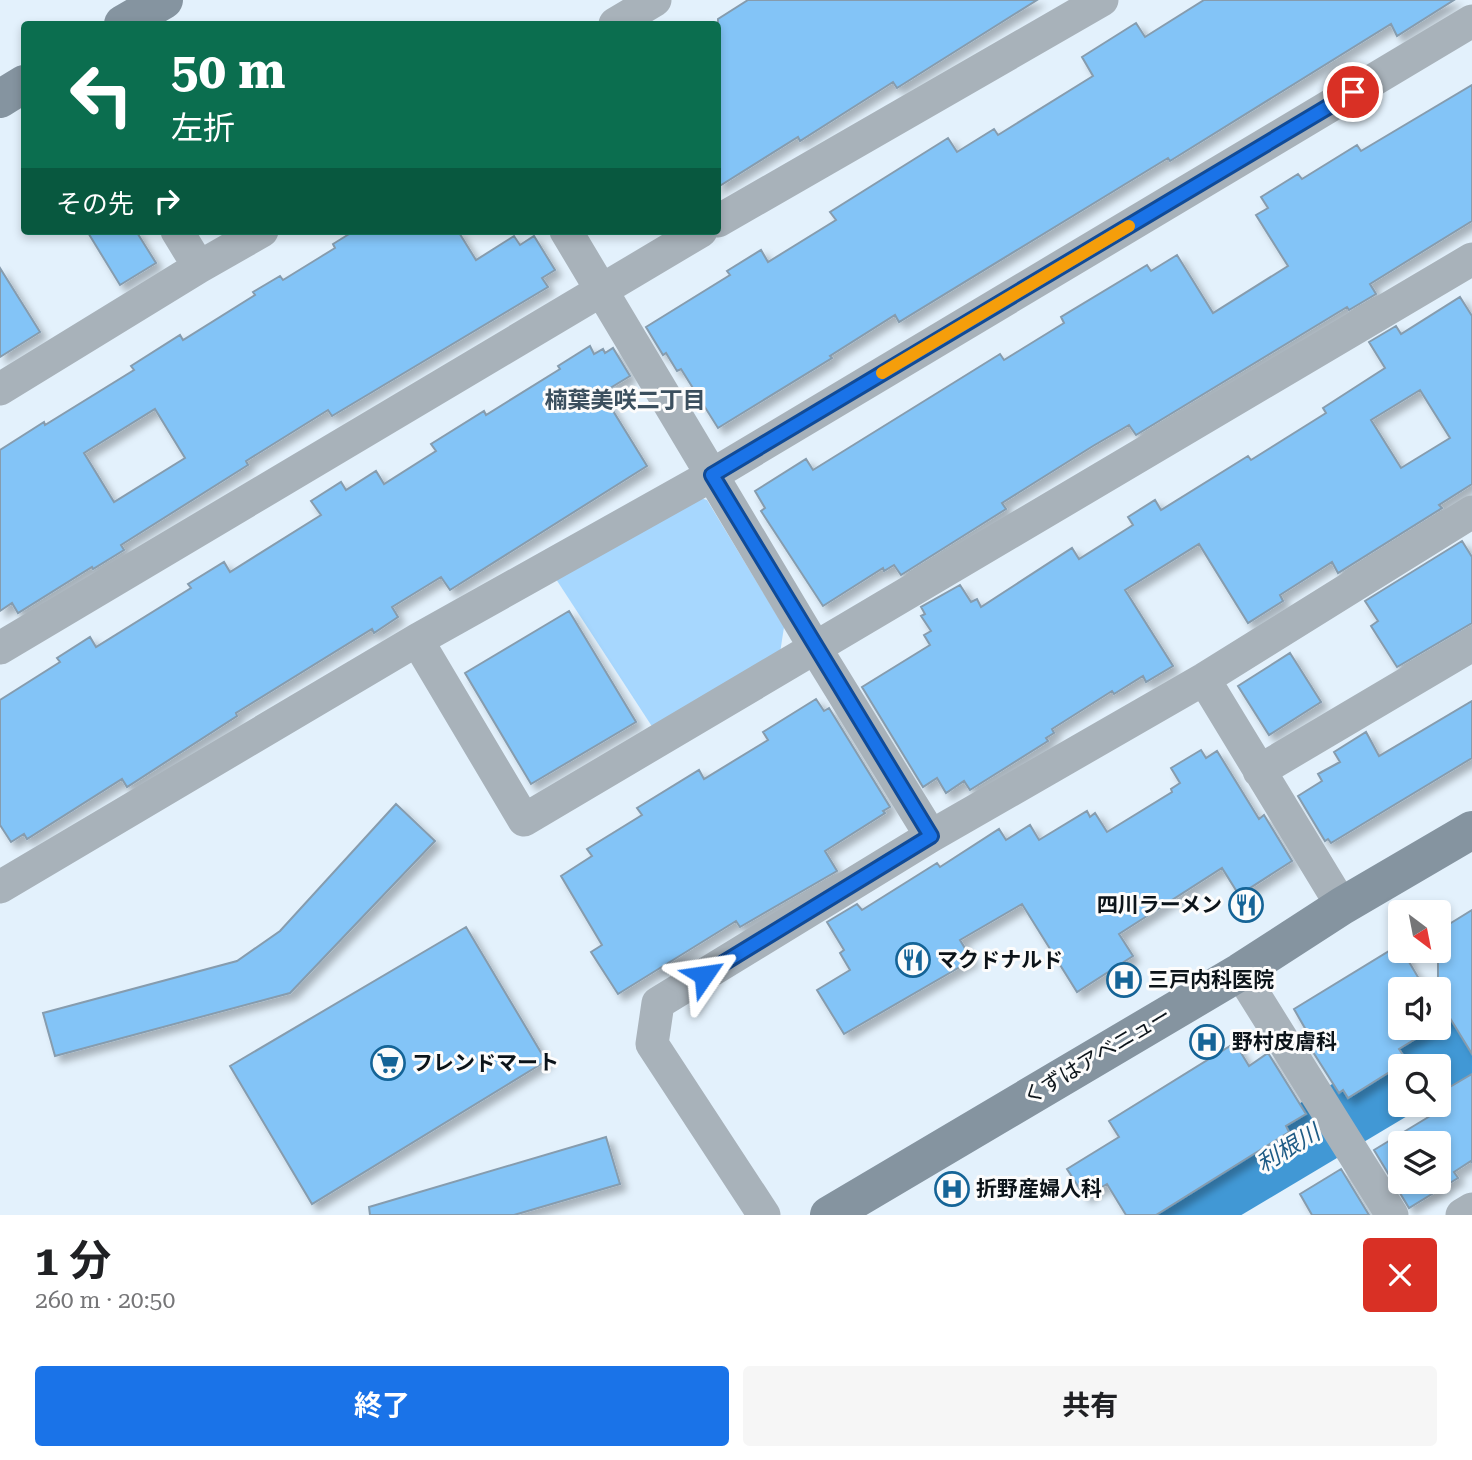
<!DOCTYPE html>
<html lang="ja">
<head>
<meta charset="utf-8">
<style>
	body { margin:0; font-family:"Roboto Serif","Noto Sans JP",serif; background:#f6f6f6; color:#202124; height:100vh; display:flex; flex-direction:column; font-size:26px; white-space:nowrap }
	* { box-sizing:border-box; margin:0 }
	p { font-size:23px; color:#757577 }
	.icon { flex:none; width:38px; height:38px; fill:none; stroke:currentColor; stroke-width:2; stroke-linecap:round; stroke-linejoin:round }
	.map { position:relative; height:1215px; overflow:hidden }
	.drawer { display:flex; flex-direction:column; background:#fff; flex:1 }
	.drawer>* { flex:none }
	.banner { position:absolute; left:21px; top:21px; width:700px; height:214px; border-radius:7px; box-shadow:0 4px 10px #0003; background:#0b6e4f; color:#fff; overflow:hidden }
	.needle { width:46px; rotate:148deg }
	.tools { position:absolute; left:1388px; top:900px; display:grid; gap:14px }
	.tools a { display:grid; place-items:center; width:63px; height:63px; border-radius:7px; background:#fff; box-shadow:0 4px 10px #0003; font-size:35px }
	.pin { position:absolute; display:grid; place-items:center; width:60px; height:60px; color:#fff; margin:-30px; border:4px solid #fff; border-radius:50%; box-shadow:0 2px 7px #0007 }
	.me { position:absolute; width:77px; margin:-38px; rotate:58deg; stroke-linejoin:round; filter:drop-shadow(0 0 5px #0008) }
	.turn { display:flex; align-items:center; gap:24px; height:147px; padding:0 35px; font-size:32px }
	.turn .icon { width:91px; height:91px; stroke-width:2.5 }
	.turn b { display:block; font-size:49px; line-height:60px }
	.then { display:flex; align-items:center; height:66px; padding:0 35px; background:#0003; gap:14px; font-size:26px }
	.round { display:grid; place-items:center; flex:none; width:74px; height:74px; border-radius:7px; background:#f6f6f6 }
	.headline { display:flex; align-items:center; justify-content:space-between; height:119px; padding:0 35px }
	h1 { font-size:42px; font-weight:700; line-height:52px }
	.cta { display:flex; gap:14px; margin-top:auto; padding:14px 35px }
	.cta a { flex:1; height:80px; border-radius:7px; background:#1a73e8; color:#fff; font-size:28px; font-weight:700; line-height:80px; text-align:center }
	.cta a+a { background:#f6f6f6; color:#202124 }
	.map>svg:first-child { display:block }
	.green { fill:#a7d7fe }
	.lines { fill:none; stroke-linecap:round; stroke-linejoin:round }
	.river { stroke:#4198d5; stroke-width:66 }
	.building { fill:#83c4f7; stroke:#869cae; stroke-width:2; fill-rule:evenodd; filter:url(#shadow) }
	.street { stroke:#a8b2ba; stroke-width:33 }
	.secondary { stroke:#8594a0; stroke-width:38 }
	.route-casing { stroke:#114b97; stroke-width:18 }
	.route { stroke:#1a73e8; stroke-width:12 }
	.slow { stroke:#f59e0b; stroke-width:12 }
	.labels { text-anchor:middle; stroke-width:6; stroke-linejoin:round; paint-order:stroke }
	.poi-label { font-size:21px; font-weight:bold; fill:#0c141a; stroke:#fcfcfc; text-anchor:start }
	.street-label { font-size:21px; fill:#0c141a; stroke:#fcfcfc }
	.neighbourhood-label { font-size:23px; font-weight:bold; fill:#3b4f5e; stroke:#fcfcfc }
	.water-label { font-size:23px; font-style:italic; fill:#1f5c86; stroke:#fcfcfc }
</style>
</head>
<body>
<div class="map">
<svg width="1472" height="1215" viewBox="0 0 1472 1215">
	<defs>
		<filter id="shadow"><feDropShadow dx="6" dy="6" stdDeviation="3.5" flood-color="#0004"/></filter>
	</defs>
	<rect width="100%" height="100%" fill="#e3f1fc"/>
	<path class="green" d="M687 494 707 500 784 627 780 653 653 728 554 576Z"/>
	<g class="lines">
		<path class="river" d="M1427 1066 1472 1039
			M1177 1215 1400 1082"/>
	</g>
	<path class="building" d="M748 0H1037L897 88 893 82 800 141 798 137 718 187V19Z
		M1204 0H1454L1397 36 1391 24 1170 161 1168 158 899 322 895 315 830 356 832 358 718 428 681 369 677 371 666 353 663 355 646 327 730 275 727 271 761 250 768 262 836 220 830 212 948 138 957 152 994 129 998 135 1093 76 1082 57 1136 23 1145 37Z
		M1472 85V221L1370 284 1376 294 1349 310 1347 307 1136 435 1129 425 1093 446 1002 503 1006 509 901 575 894 565 884 571 883 568 823 606 761 511 765 508 755 491 806 459 813 470 1000 354 1004 360 1064 323 1061 317 1147 265 1151 271 1177 255 1213 313 1288 266 1256 215 1268 208 1261 197 1298 174 1302 179 1357 145 1361 151Z
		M87 231H136L156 263 120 285Z
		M354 231H458L476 260 514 236 520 245 534 236 555 270 542 278 548 287 332 416 328 410 246 461 248 465 121 545 124 550 93 569 92 567 18 613 12 603 0 611V450L44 422 45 425 134 370 131 366 180 335 183 340 255 295 253 292 280 276 283 280 335 248 333 244ZM155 409 185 458 114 502 84 453Z
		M0 268 40 332 0 357Z
		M1460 297 1472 316V484L1439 505 1442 508 1338 573 1332 562 1280 595 1283 601 1248 623 1199 544 1125 590 1173 666 1146 682 1143 676 1114 694 1112 691 1052 729 1054 733 1046 738 1048 741 970 790 964 781 946 793 937 778 923 787 862 687 930 645 924 635 931 631 921 616 925 614 921 607 960 585 971 602 977 599 981 607 1072 548 1079 559 1133 525 1128 517 1155 500 1161 510 1248 456 1251 460 1326 413 1323 408 1385 368 1369 342 1396 326 1401 334ZM1420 390 1450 438 1401 468 1371 420Z
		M590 346 594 354 603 349 605 353 613 348 630 376 602 393 647 466 450 590 441 577 392 607 398 617 374 633 372 629 236 713 237 716 127 787 122 779 27 839 24 834 11 842 0 825V700L60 662 57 658 90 637 96 647 191 588 188 584 224 562 230 572 321 515 311 501 341 482 346 490 376 471 384 484 436 451 431 444 484 411 486 415 560 369 558 366Z
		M1462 541 1472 557V623L1397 667 1371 626 1378 621 1365 601Z
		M569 611 636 722 531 784 465 673Z
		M1290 653 1321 702 1269 735 1238 686Z
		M816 699 824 711 829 708 890 807 883 811 885 813 825 851 837 871 740 927 736 921 618 994 591 952 602 945 561 876 592 856 587 849 642 815 637 808 699 770 704 779 768 740 763 732Z
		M1472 701V758L1331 843 1328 839 1325 841 1298 796 1322 781 1318 774 1340 762 1334 752 1366 732 1379 756Z
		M1201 750 1206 758 1217 751 1259 819 1264 815 1292 861 1239 895 1222 868 1119 934 1133 956 1077 992 1022 904 960 940 972 960 844 1034 817 990 850 970 840 953 844 950 827 922 857 904 862 910 937 863 940 867 999 829 1006 840 1030 825 1039 840 1087 811 1090 817 1095 813 1107 832 1172 792 1171 789 1180 783 1171 768Z
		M396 804 435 841 290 993 55 1056 43 1013 237 961 280 931Z
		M1472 910V1054L1450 1018 1438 1025V931Z
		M466 927 546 1061 312 1204 230 1066Z
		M1399 945 1425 989H1400V1027H1435L1399 1049 1407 1061 1348 1098 1343 1090 1339 1093 1301 1033 1306 1030 1294 1009Z
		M1235 1043 1249 1066 1268 1053 1306 1114 1286 1126 1289 1132 1156 1215H1126L1107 1184 1085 1197 1067 1169 1119 1137 1109 1121Z
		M1472 1074V1163L1471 1161 1454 1172 1458 1178 1409 1208 1374 1150 1440 1110 1436 1104H1438V1094ZM1400 1143H1438V1181H1400Z
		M606 1137 620 1184 514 1215H370L369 1207Z
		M1341 1169 1369 1215H1312L1300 1194Z"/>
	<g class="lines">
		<path class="street" d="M615 24 655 0
			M718 221 1102 0
			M177 231 199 267
			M566 231 814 646 931 836
			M0 389 199 267 262 231
			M417 640 524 820 1472 259
			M0 648 701 231
			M1204 679 1342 906
			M1259 771 1472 645
			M0 887 417 640 712 475 1472 21
			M1240 972 1392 1215
			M764 1215 652 1044 658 1003 931 836 1204 679 1472 512
			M1462 1215 1472 1209"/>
		<path class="secondary" d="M123 24 164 0
			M0 99 24 84
			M829 1215 1240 972 1342 906 1472 830"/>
	</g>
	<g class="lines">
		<g class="route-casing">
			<path id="route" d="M704 975 931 836 712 475 1353 92"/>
		</g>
		<use href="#route" class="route"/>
		<path class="slow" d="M882 373 1129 226"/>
	</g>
	<defs>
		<g id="restaurant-ring" transform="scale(1.75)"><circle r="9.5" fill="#fcfcfc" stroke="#156497" stroke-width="1.5"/><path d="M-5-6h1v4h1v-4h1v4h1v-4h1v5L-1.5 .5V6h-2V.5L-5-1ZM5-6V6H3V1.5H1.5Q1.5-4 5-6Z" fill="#156497"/></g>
		<g id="hospital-ring" transform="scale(1.75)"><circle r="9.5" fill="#fcfcfc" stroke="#156497" stroke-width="1.5"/><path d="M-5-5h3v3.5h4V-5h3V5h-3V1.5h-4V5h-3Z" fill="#156497"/></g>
		<g id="supermarket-ring" transform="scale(1.75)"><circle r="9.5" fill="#fcfcfc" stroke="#156497" stroke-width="1.5"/><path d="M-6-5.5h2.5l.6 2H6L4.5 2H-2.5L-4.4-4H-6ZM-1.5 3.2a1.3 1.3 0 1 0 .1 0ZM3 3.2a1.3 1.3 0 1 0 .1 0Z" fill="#156497"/></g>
	</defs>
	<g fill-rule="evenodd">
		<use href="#restaurant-ring" x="1246" y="905"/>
		<use href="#restaurant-ring" x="913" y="960"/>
		<use href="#hospital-ring" x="1124" y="980"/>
		<use href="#hospital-ring" x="1207" y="1042"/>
		<use href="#supermarket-ring" x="388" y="1063"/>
		<use href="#hospital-ring" x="952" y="1189"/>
	</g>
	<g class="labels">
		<g class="poi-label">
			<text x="1222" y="912" text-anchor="end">四川ラーメン</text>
			<text x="937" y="967">マクドナルド</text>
			<text x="1148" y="987">三戸内科医院</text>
			<text x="1232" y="1049">野村皮膚科</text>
			<text x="412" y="1070">フレンドマート</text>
			<text x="976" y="1196">折野産婦人科</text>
		</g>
		<g class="street-label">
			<text transform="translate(1097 1056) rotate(-31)" y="7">くずはアベニュー</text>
		</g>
		<g class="neighbourhood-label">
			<text x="625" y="408">楠葉美咲二丁目</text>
		</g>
		<g class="water-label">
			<text transform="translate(1288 1148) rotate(-31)" y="8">利根川</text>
		</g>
	</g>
</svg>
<div class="tools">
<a><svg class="needle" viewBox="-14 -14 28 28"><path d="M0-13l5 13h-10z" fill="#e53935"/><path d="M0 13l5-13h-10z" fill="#757577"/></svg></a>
<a><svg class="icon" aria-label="sound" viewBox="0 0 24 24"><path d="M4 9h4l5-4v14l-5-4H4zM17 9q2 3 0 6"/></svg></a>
<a><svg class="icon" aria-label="search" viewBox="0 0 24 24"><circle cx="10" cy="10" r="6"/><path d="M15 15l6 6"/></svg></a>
<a><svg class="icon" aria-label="layers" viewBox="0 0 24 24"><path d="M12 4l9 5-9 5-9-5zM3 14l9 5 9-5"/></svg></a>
</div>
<div class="pin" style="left:1353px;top:92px;background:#d93025"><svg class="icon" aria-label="arrive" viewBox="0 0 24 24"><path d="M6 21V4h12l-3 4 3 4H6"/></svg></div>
<svg class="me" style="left:704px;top:975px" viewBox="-20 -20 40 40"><path d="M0-17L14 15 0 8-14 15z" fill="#1a73e8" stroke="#fff" stroke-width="4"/></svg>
<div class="banner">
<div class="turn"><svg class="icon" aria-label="left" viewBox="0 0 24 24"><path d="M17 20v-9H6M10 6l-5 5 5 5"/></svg><div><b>50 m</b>左折</div></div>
<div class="then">その先<svg class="icon" aria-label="right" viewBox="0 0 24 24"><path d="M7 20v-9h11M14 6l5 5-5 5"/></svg></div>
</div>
</div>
<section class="drawer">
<div class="headline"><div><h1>1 分</h1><p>260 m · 20:50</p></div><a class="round" style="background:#d93025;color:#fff"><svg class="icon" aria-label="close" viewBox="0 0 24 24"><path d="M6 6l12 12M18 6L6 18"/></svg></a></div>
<div class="cta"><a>終了</a><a>共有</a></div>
</section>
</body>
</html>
